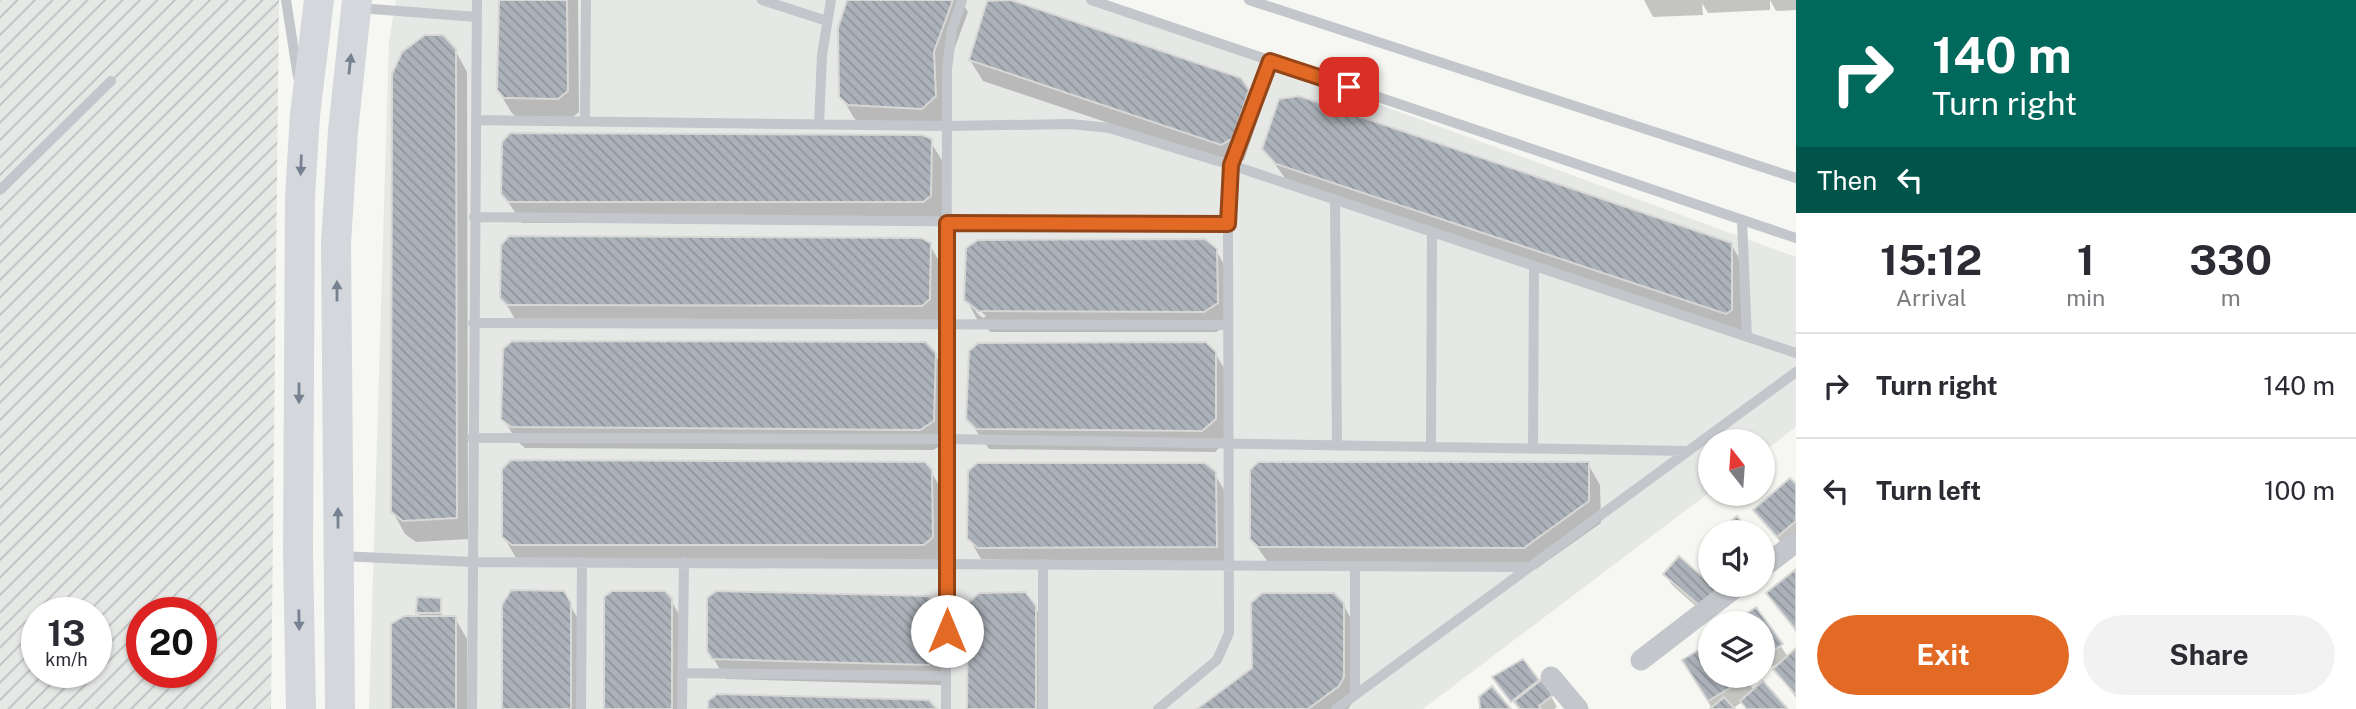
<!DOCTYPE html>
<html lang="en">
<head>
<meta charset="utf-8">
<style>
	body { margin:0; font-family:"Public Sans",sans-serif; background:#f2f2f3; color:#2b2b33; height:100vh; display:flex; flex-direction:column; font-size:26px; white-space:nowrap }
	* { box-sizing:border-box; margin:0 }
	p { font-size:23px; color:#7c7c81 }
	.icon { flex:none; width:38px; height:38px; fill:none; stroke:currentColor; stroke-width:2; stroke-linecap:round; stroke-linejoin:round }
	.map { position:relative; flex:1; overflow:hidden }
	.drawer { display:flex; flex-direction:column; background:#fff; width:560px }
	.drawer>* { flex:none }
	.banner { background:#00695c; color:#fff; overflow:hidden }
	.needle { width:46px; rotate:343deg }
	.controls { position:absolute; left:1698px; top:429px; display:grid; gap:14px }
	.controls a { display:grid; place-items:center; width:77px; height:77px; border-radius:50%; background:#fff; box-shadow:0 2px 5px #0004; font-size:35px }
	.speed { position:absolute; left:21px; top:597px; display:flex; gap:14px; font-size:35px; font-weight:700; text-align:center }
	.speed>* { display:grid; place-content:center; width:91px; height:91px; border-radius:50%; background:#fff; box-shadow:0 2px 5px #0004; line-height:1 }
	.speed small { font-size:18px; font-weight:400 }
	.speed .limit { border:10px solid #d22; background:#fff; color:#111 }
	.pin { position:absolute; display:grid; place-items:center; width:60px; height:60px; color:#fff; margin:-30px; border-radius:14px; box-shadow:0 4px 10px #0006 }
	.me { position:absolute; width:77px; margin:-38px; rotate:0deg; stroke-linejoin:round; filter:drop-shadow(0 0 5px #0008) }
	.turn { display:flex; align-items:center; gap:24px; height:147px; padding:0 21px; font-size:32px }
	.turn .icon { width:91px; height:91px; stroke-width:2.5 }
	.turn b { display:block; font-size:49px; line-height:60px }
	.then { display:flex; align-items:center; height:66px; padding:0 21px; background:#0003; gap:14px; font-size:26px }
	.eta { display:flex; justify-content:space-evenly; align-items:center; height:119px; text-align:center }
	.eta b { font-size:42px; font-weight:700; line-height:49px }
	.button { display:flex; gap:14px; margin-top:auto; padding:14px 21px }
	.button a { flex:1; height:80px; border-radius:42px; background:#e36a25; color:#fff; font-size:28px; font-weight:700; line-height:80px; text-align:center }
	.button a+a { background:#f2f2f3; color:#2b2b33 }
	ul { padding:0; list-style:none }
	li { display:flex; align-items:center; gap:21px; height:105px; padding:0 21px; border-top:2px solid #e1e1e2 }
	li div { flex:1 }
	li b { display:block; font-size:26px }
	li em { font-style:normal }
	main { display:flex; flex:1; min-height:0 }
	.map>svg:first-child { display:block }
	.built { fill:#e6e8e6 }
	.industrial { fill:url(#industrial-furrows); fill-rule:evenodd }
	.shadow { fill:#0003; fill-rule:evenodd }
	.building { fill:url(#building-back-hatch); stroke:#d7d7d5; stroke-width:2 }
	.lines { fill:none; stroke-linecap:round; stroke-linejoin:round }
	.lane { stroke:#c3c6ca; stroke-width:10 }
	.street { stroke:#c3c6ca; stroke-width:21 }
	.secondary { stroke:#d4d8dc; stroke-width:30 }
	.oneway { fill:#768191 }
	.route-casing { stroke:#944518; stroke-width:18 }
	.route { stroke:#e36a25; stroke-width:12 }
</style>
</head>
<body>
<main>
<div class="map">
<svg width="1796" height="709" viewBox="0 0 1796 709">
	<defs>
		<pattern id="industrial-furrows" width="10" height="10" patternUnits="userSpaceOnUse" patternTransform="scale(1.75)"><rect width="10" height="10" fill="#e6e8e6"/><path d="M-1 1l2-2M0 10L10 0M9 11l2-2" fill="none" stroke="#bec0c0"/></pattern>
		<pattern id="building-back-hatch" width="6" height="6" patternUnits="userSpaceOnUse" patternTransform="scale(1.75)"><rect width="6" height="6" fill="#acb2b9"/><path d="M-1 5l2 2M0 0l6 6M5-1l2 2" fill="none" stroke="#90959c"/></pattern>
	</defs>
	<rect width="100%" height="100%" fill="#f6f6f2"/>
	<path class="built" d="M396 0H1094L1796 257V427L1762 453V441H1710V492L1423 709H369L389 41Z"/>
	<path class="industrial" d="M0 0H279L271 709H0ZM37 612H96V672H37ZM142 612H201V672H142Z"/>
	<path class="shadow" d="M500 0H578L579 112 570 119H518L511 112 498 90Z
		M849 0H961L968 12 945 74 948 118 935 129 862 126 854 118 841 96Z
		M1770 0H1796V10L1776 11Z
		M1770 0V10L1708 13 1702 3 1703 15 1653 17 1644 0Z
		M455 50 467 72 468 539 416 542 405 534 393 512Z
		M970 60 1240 79 1260 113 1244 160 1234 165 983 81Z
		M930 141 943 162 942 217 936 223H522L503 194Z
		M1264 149 1731 244 1743 265 1744 332 1290 185Z
		M929 244 942 266 941 320 515 319 502 297Z
		M1216 250 1228 272 1230 324 1216 332H991L978 321 966 299ZM976 307 986 316 983 318 976 312Z
		M1215 353 1228 375 1227 440 1215 452 989 449 968 419Z
		M935 354 947 376 945 443 933 450 525 448 516 440 503 418Z
		M1588 464 1600 485 1601 523 1536 569 1272 568 1251 538Z
		M931 471 943 493 945 558 936 566 516 558 504 537Z
		M1214 473 1227 495 1228 568 981 559 969 538Z
		M1796 487V545L1788 552 1756 510Z
		M1796 571V632L1768 593Z
		M1665 574 1722 601 1708 617 1672 585Z
		M563 593 582 626V709H504Z
		M440 599 442 618H455L467 639V709H393L421 618 418 612Z
		M671 600 683 622V709H606Z
		M1343 604 1355 626V699L1348 709H1200Z
		M1035 607 1047 629 1048 709H968Z
		M935 608 948 630 941 685 726 679 708 650Z
		M1756 609 1788 657 1796 650V698L1775 669 1784 661 1771 667 1762 655V623H1740Z
		M1685 660 1710 676H1745L1754 691 1763 683 1786 709H1747L1742 702 1732 709H1712Z
		M1523 661 1551 696 1557 707 1554 709H1519L1501 688Z"/>
	<path class="building" d="M499 0H567L568 91 558 99 504 98 497 90Z
		M847 0H953L934 52 936 96 922 109 848 105 839 97 838 28Z
		M1011 0 1241 78 1249 90 1233 138 1221 145 969 60 987 1Z
		M425 35H443L456 49 457 518 403 521 391 512 392 74 402 52Z
		M1299 96 1732 243V310L1726 314 1276 164 1262 149 1279 99Z
		M510 133 922 135 932 139 931 196 923 202H508L501 194 502 142Z
		M509 236 921 238 931 243 930 299 922 306 507 305 500 298 501 245Z
		M1205 239 1217 249 1218 303 1204 312 978 311 964 300 966 248 978 240Z
		M512 341 926 342 936 353 934 421 920 430 511 427 501 419 503 349Z
		M1206 342 1216 352V419L1202 431 976 429 966 419 969 351 978 343Z
		M511 460 925 462 932 470 933 537 924 545H512L502 537V469Z
		M1258 462H1589V501L1524 548 1258 547 1250 539V470Z
		M977 463H1205L1216 472 1217 547 978 548 967 538 968 471Z
		M1790 478 1796 484V521L1777 537 1753 510Z
		M1737 516 1750 532H1718Z
		M1679 556 1717 590 1701 607 1663 574Z
		M1796 569V630L1766 593Z
		M511 590 564 591 571 603V709H502V605Z
		M612 591H665L672 599V709H604V597Z
		M716 591 928 596 937 607 934 657 929 665 712 659 707 651V598Z
		M1025 592 1036 606V709H967L968 603 979 593Z
		M1262 593H1334L1344 603V677L1339 686 1308 709H1197L1252 668 1251 603Z
		M417 597 441 598V613H416Z
		M1756 607 1783 644 1764 658 1762 623H1739L1737 620Z
		M404 616H456V709H391V624Z
		M1710 643V676L1748 677 1708 701 1682 660Z
		M1796 648V695L1773 669Z
		M1523 659 1539 680 1511 702 1492 677Z
		M1541 680 1553 695 1539 706 1541 709H1520L1514 701Z
		M1763 681 1787 708 1785 709H1747L1740 701Z
		M1492 686 1511 709H1480L1479 697Z
		M717 694 929 700 937 709H708V701Z
		M1724 697 1735 709H1710Z"/>
	<g class="lines">
		<path class="lane" d="M286 0 298 77
			M762 0 827 21
			M1091 0 1796 238
			M1249 0 1796 178
			M359 8 477 17
			M476 120 947 126 1071 124 1109 128 1231 165 1796 353
			M585 121 586 0
			M819 124 822 55 831 0
			M0 190 111 81
			M1335 199 1337 446
			M474 217 1228 224
			M1742 220 1747 337
			M473 323 1228 325
			M472 438 947 439 1688 451
			M1431 447 1432 232
			M1533 449 1534 266
			M340 556 472 562 1530 567
			M1043 564V709
			M1355 566V695
			M682 673 946 676
			M472 709 477 0
			M581 709 582 562
			M682 709 684 562
			M946 709 947 69 952 30 962 0
			M1158 709 1217 660 1229 633 1228 224 1231 165 1270 61
			M1336 709 1796 372"/>
		<path class="street" d="M1762 568 1796 542
			M1641 660 1740 584
			M1551 677 1578 709"/>
		<path class="secondary" d="M301 709 298 553 300 197 305 115 319 0
			M340 709 336 243 343 131 357 0"/>
	</g>
	<defs><path id="oneway-solid" d="M-6-.8H1V-3.2L6.5 0L1 3.2V.8H-6Z" transform="scale(1.75)"/></defs>
	<g class="oneway">
		<use href="#oneway-solid" transform="translate(350 64) rotate(-84)"/>
		<use href="#oneway-solid" transform="translate(301 165) rotate(92)"/>
		<use href="#oneway-solid" transform="translate(337 291) rotate(-90)"/>
		<use href="#oneway-solid" transform="translate(299 393) rotate(90)"/>
		<use href="#oneway-solid" transform="translate(338 518) rotate(-90)"/>
		<use href="#oneway-solid" transform="translate(299 620) rotate(89)"/>
	</g>
	<g class="lines">
		<g class="route-casing">
			<path id="route" d="M947 631V223L1228 224 1231 165 1270 61 1349 87"/>
		</g>
		<use href="#route" class="route"/>
	</g>
</svg>
<div class="controls">
<a><svg class="needle" viewBox="-14 -14 28 28"><path d="M0-13l5 13h-10z" fill="#e53935"/><path d="M0 13l5-13h-10z" fill="#7c7c81"/></svg></a>
<a><svg class="icon" aria-label="sound" viewBox="0 0 24 24"><path d="M4 9h4l5-4v14l-5-4H4zM17 9q2 3 0 6"/></svg></a>
<a><svg class="icon" aria-label="layers" viewBox="0 0 24 24"><path d="M12 4l9 5-9 5-9-5zM3 14l9 5 9-5"/></svg></a>
</div>
<div class="speed"><div>13<small>km/h</small></div><div class="limit">20</div></div>
<div class="pin" style="left:1349px;top:87px;background:#d93025"><svg class="icon" aria-label="arrive" viewBox="0 0 24 24"><path d="M6 21V4h12l-3 4 3 4H6"/></svg></div>
<svg class="me" style="left:947px;top:631px" viewBox="-20 -20 40 40"><circle r="19" fill="#fff"/><path d="M0-13L10 11 0 6-10 11z" fill="#e36a25"/></svg>
</div>
<section class="drawer">
<div class="banner">
<div class="turn"><svg class="icon" aria-label="right" viewBox="0 0 24 24"><path d="M7 20v-9h11M14 6l5 5-5 5"/></svg><div><b>140 m</b>Turn right</div></div>
<div class="then">Then<svg class="icon" aria-label="left" viewBox="0 0 24 24"><path d="M17 20v-9H6M10 6l-5 5 5 5"/></svg></div>
</div>
<div class="eta">
<div><b>15:12</b><p>Arrival</p></div>
<div><b>1</b><p>min</p></div>
<div><b>330</b><p>m</p></div>
</div>
<ul>
<li><svg class="icon" aria-label="right" viewBox="0 0 24 24"><path d="M7 20v-9h11M14 6l5 5-5 5"/></svg><div><b>Turn right</b></div><em>140 m</em></li>
<li><svg class="icon" aria-label="left" viewBox="0 0 24 24"><path d="M17 20v-9H6M10 6l-5 5 5 5"/></svg><div><b>Turn left</b></div><em>100 m</em></li>
</ul>
<div class="button"><a>Exit</a><a>Share</a></div>
</section>
</main>
</body>
</html>
